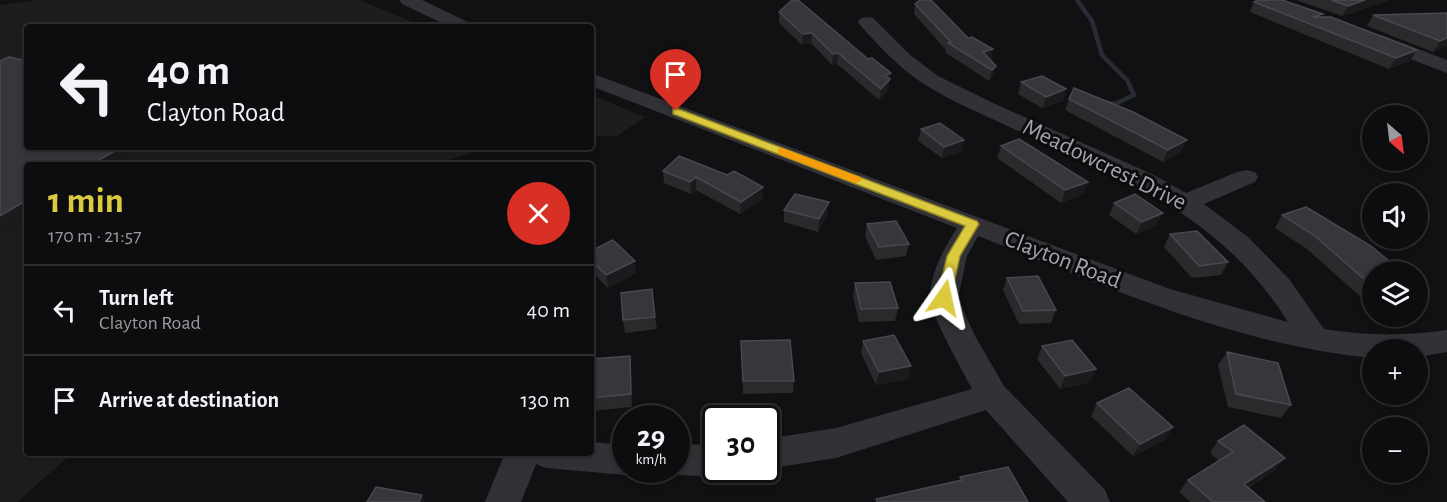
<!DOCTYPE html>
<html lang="en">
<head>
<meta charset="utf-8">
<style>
	body { margin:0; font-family:"Alegreya Sans",sans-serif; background:#161517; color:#f1f3f6; height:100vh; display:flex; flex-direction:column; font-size:22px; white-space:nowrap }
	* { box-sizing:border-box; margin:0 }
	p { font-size:20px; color:#9a9b9e }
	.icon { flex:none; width:33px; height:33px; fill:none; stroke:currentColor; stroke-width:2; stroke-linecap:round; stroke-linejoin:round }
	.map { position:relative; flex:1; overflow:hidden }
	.drawer { position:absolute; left:24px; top:162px; width:570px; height:294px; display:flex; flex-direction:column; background:#0d0c0e; border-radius:6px; box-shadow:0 3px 9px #0003,0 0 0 2px #2d2c2e }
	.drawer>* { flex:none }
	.guide { position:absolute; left:24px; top:24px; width:570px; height:126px; border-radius:6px; box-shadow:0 3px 9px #0003,0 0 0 2px #2d2c2e; background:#0d0c0e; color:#f1f3f6; overflow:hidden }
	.needle { width:39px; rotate:152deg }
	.controls { position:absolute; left:1362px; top:105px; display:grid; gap:12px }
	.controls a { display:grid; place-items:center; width:66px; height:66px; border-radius:50%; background:#0d0c0e; box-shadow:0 3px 9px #0003,0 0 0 2px #2d2c2e; font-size:30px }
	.speed { position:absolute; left:612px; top:405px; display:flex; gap:12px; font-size:30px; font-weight:700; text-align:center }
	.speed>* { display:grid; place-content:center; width:78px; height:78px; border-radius:50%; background:#0d0c0e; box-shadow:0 3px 9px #0003,0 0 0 2px #2d2c2e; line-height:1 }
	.speed small { font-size:15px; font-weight:400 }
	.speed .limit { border:3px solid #111; border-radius:9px; background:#fff; color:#111 }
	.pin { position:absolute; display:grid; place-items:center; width:51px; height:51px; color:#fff; margin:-62px -26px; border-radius:50% 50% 50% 0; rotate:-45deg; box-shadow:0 0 6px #0007 }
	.pin .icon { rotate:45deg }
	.me { position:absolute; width:66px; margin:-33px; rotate:11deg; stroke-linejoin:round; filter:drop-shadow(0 0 4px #0008) }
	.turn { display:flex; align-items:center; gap:21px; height:126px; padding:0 24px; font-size:27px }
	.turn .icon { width:78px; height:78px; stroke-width:2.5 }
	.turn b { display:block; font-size:42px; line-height:51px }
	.round { display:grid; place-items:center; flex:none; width:63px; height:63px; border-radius:32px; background:#161517 }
	.head { display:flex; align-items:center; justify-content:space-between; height:102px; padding:0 24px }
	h1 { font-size:36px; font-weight:700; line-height:45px; color:#dcca3e }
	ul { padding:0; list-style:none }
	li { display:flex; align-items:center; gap:18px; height:90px; padding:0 24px; border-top:2px solid #2d2c2e }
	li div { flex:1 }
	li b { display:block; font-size:22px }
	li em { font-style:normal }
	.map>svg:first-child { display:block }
	.built { fill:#1d1d1f }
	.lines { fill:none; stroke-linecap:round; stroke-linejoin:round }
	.stream { stroke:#282c34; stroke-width:4.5 }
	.minor { fill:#323236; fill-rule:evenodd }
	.wall { fill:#2a2a2d }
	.shaded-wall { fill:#1b1a1c }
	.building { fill:#37373b; stroke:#48484e; stroke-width:1.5 }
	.route { fill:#dcca3e; stroke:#8f8328; stroke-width:1.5 }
	.slow { fill:#f59e0b }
	.labels { text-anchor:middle; stroke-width:6; stroke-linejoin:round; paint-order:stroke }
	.street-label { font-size:24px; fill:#a3a4b1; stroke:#0c0c0d }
</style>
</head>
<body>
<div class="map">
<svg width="1447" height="502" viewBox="0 0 1447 502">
	<rect width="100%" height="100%" fill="#111012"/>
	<path class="built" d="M37 0H359L425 27H27V147H501L477 151 432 165H27V453H73L17 502H0V5Z
		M591 95 645 117 617 136H591Z"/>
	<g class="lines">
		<path class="stream" d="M1077 0 1092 21 1102 55 1127 80 1134 95 1115 104 1107 103"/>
		<path class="minor" d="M399 0H422L470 23 473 27H450L402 4Z
			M867 17 873 18 909 54 938 76 993 103 1154 175 1186 193 1237 172 1246 170 1255 172 1258 177 1255 182 1204 204 1248 237 1289 279 1324 329C1365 336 1405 336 1447 330V352L1418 357V350H1372V358C1235 345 1106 286 978 236L967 256 958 298 975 336 1004 386 1105 490 1110 502H1068L986 410 836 458 766 469V439L836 428 972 389C963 371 929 313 930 296 931 271 944 249 957 228L591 86V73L1170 289 1288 322C1221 215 1124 178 1014 129 984 115 952 102 924 84 900 69 880 47 861 26L858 22 861 18Z
			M1381 35 1447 60V73L1374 45 1372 41 1374 37Z
			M591 442 626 445V470L638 471 626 475 546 468 536 464 521 502H485L505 453H591Z
			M716 444V470H728C709 477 683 478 664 471L676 470V445Z"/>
	</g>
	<path class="wall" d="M1296 0H1390L1342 16Z
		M1254 2 1322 17 1410 61 1389 69 1250 12Z
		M915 4 968 38 993 49 991 59 990 60 993 76 989 81 946 53V50L914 14Z
		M779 12 868 59 891 73 888 90 879 100 837 64 832 65 811 43 802 45 779 23Z
		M1447 13V46L1433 52 1367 26 1373 15Z
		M1021 82 1063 101 1042 108 1018 94Z
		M1069 99 1181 152 1163 162 1065 110Z
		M921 129 964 140 961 152 942 158 918 141Z
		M1001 146 1088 182 1083 194 1061 203 997 158Z
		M663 171 763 187V199L740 214 696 190 691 194 664 183Z
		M829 202 827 215 818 232 784 222V210Z
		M1114 203 1157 225 1136 234 1109 215Z
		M1282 215 1372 272V297L1363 299 1307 249 1275 228Z
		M867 224 909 244 906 256 876 260 865 236Z
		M1170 234 1228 262 1221 275 1192 278 1164 247Z
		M591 251 636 273 608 288 591 271Z
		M1007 278 1056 310 1051 323 1019 324 1003 290Z
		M855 283 898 308 895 321 859 322 853 296Z
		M655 317 657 329 625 333 623 320Z
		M741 341 794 381 793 393 743 394Z
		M863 341 911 366 908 379 876 385 861 353Z
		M1042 346 1096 369 1090 382 1060 389 1037 359Z
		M1227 352 1291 405 1281 418 1228 407 1218 365Z
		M630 356 631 368 632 407 591 411V359Z
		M1097 403 1173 427 1165 440 1133 456 1091 416Z
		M1218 441 1275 470 1248 488 1265 502H1190L1179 492 1188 480 1219 461 1210 453Z"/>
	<path class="shaded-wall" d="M1365 0H1390L1342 16 1348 6Z
		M812 33 811 43 802 45 803 34Z
		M1447 38V46L1433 52 1440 41Z
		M993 49 991 59 980 62 983 52Z
		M1417 50 1410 61 1389 69 1396 58Z
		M838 53 837 64 832 65 833 54Z
		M996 66 993 76 989 81 992 70Z
		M891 73 888 90 879 100 881 89 885 75Z
		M1066 89 1063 101 1042 108 1046 97Z
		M964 140 961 152 942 158 944 147Z
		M1187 140 1181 152 1163 162 1168 150Z
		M122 147 132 164 131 165H90Z
		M696 177V190L691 194 690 182Z
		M1088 182 1083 194 1061 203 1065 190Z
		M763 187V199L740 214 741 202Z
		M27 200V226L0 241V216Z
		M829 202 827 215 818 232 819 219Z
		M1163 213 1157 225 1136 234 1142 222Z
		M635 261 636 273 608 288 606 275Z
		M630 356 631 368 632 407 631 394Z
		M911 366 908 379 876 385 879 372Z
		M1096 369 1090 382 1060 389 1065 376Z
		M1173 427 1165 440 1133 456 1140 444Z
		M1285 458 1275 470 1234 496 1244 484Z
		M422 495 425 502H419Z"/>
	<path class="building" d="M792 0H798L868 59 872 58 891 73 885 75 890 79 881 89 838 53 833 54 812 33 803 34 779 12Z
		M920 0H931L968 38 972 37 993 49 983 52 996 66 992 70 948 43 951 42 915 4Z
		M1258 0H1282L1323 14 1313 17H1331L1417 50 1396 58 1254 2Z
		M1331 0H1365L1348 6Z
		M1447 13V38L1440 41 1373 15Z
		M9 57 27 61V147H122L90 165H27V200L0 216V61Z
		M1042 76 1066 89 1046 97 1021 82Z
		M1074 88 1133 112 1187 140 1168 150 1069 99Z
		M940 123 964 140 944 147 921 129Z
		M1019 139 1088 182 1065 190 1001 146Z
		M679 156 727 175 734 171 763 187 741 202 696 177 690 182 663 171Z
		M795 194 829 202 819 219 784 210Z
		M1135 194 1163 213 1142 222 1114 203Z
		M1306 207 1371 246 1402 272H1372V286L1315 236 1282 215Z
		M896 221 909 244 879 247 867 224Z
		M1197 231 1228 262 1199 266 1170 234Z
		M613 240 635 261 606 275 591 260V251Z
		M1038 276 1056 310 1023 311 1007 278Z
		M890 282 898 308 861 309 855 283Z
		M652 289 655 317 623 320 621 293Z
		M894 335 911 366 879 372 863 341Z
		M790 340 794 381H743L741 341Z
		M1072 340 1096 369 1065 376 1042 346Z
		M1227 352 1278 363 1291 405 1236 394Z
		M630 356 631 394 591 398V359Z
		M1129 388 1173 427 1140 444 1097 403Z
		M1244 425 1285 458 1244 484 1265 502H1213L1188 480 1233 452 1218 441Z
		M1008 467 1028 502H877L876 499 962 480 960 477Z
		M376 487 422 495 419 502H367Z"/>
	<path class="route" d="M676 108 977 221 979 224 960 256 950 302H939L937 298 947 256 965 226 673 114V109Z"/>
	<path class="slow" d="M782 148 860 177 862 180 856 183 852 182 778 154V149Z"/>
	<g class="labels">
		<g class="street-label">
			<text transform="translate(1105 164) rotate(26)" y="8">Meadowcrest Drive</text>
			<text transform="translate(1063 259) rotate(21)" y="8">Clayton Road</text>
		</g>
	</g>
</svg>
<div class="controls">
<a><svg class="needle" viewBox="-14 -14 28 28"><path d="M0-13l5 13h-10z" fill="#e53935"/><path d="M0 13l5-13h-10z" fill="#9a9b9e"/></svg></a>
<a><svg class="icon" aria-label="sound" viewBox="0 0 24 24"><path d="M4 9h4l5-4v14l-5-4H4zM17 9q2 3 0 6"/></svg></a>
<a><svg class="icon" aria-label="layers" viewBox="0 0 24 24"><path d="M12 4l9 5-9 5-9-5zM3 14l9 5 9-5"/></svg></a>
<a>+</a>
<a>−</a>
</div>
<div class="speed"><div>29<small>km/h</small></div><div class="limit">30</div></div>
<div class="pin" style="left:676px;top:111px;background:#d93025"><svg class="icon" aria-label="arrive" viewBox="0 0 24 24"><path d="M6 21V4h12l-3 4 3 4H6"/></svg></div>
<svg class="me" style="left:944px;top:298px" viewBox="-20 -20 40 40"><path d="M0-17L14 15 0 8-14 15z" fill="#dcca3e" stroke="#fff" stroke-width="4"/></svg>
<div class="guide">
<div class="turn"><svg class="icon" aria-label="left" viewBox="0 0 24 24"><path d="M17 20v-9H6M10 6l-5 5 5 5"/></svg><div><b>40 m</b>Clayton Road</div></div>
</div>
<section class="drawer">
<div class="head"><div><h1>1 min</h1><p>170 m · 21:57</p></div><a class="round" style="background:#d93025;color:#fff"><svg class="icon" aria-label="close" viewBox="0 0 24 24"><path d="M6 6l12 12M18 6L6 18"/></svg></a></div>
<ul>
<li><svg class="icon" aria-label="left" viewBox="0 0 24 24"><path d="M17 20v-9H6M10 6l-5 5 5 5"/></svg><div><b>Turn left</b><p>Clayton Road</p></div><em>40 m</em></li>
<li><svg class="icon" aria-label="arrive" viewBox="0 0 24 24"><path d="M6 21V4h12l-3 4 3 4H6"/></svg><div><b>Arrive at destination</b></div><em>130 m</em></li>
</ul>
</section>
</div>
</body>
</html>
